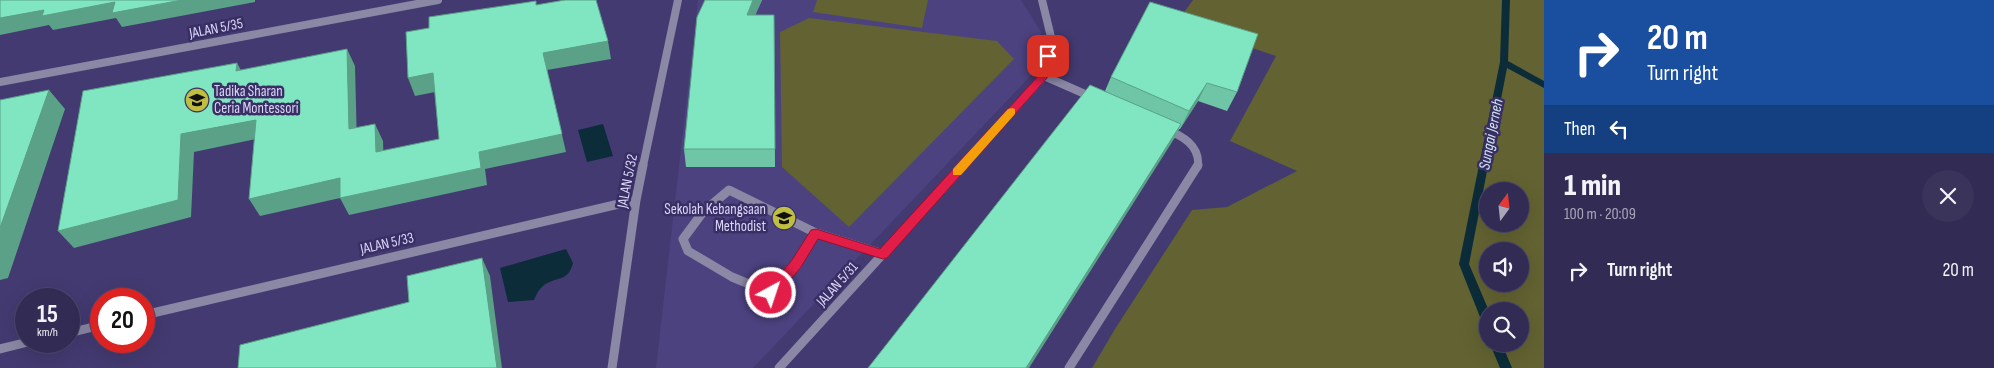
<!DOCTYPE html>
<html lang="en">
<head>
<meta charset="utf-8">
<style>
	body { margin:0; font-family:"Sofia Sans Condensed",sans-serif; background:#3a345b; color:#f1f3f6; height:100vh; display:flex; flex-direction:column; font-size:19px; white-space:nowrap }
	* { box-sizing:border-box; margin:0 }
	p { font-size:16px; color:#a8a7b9 }
	.icon { flex:none; width:28px; height:28px; fill:none; stroke:currentColor; stroke-width:2; stroke-linecap:round; stroke-linejoin:round }
	.map { position:relative; flex:1; overflow:hidden }
	.drawer { display:flex; flex-direction:column; background:#322c55; width:450px }
	.drawer>* { flex:none }
	.hud { background:#1a4fa0; color:#fff; overflow:hidden }
	.needle { width:32px; rotate:15deg }
	.tools { position:absolute; left:1479px; top:182px; display:grid; gap:10px }
	.tools a { display:grid; place-items:center; width:50px; height:50px; border-radius:50%; background:#322c55; box-shadow:0 5px 20px #0002,0 0 0 1px #4d486c; font-size:25px }
	.speed { position:absolute; left:15px; top:288px; display:flex; gap:10px; font-size:25px; font-weight:700; text-align:center }
	.speed>* { display:grid; place-content:center; width:65px; height:65px; border-radius:50%; background:#322c55; box-shadow:0 5px 20px #0002,0 0 0 1px #4d486c; line-height:1 }
	.speed small { font-size:12px; font-weight:400 }
	.speed .limit { border:8px solid #d22; background:#fff; color:#111 }
	.pin { position:absolute; display:grid; place-items:center; width:42px; height:42px; color:#fff; margin:-21px; border-radius:10px; box-shadow:0 2px 8px #0006 }
	.me { position:absolute; width:55px; margin:-28px; rotate:40deg; stroke-linejoin:round; filter:drop-shadow(0 0 4px #0008) }
	.turn { display:flex; align-items:center; gap:18px; height:105px; padding:0 20px; font-size:22px }
	.turn .icon { width:65px; height:65px; stroke-width:2.5 }
	.turn b { display:block; font-size:35px; line-height:42px }
	.then { display:flex; align-items:center; height:48px; padding:0 20px; background:#0003; gap:10px; font-size:19px }
	.round { display:grid; place-items:center; flex:none; width:52px; height:52px; border-radius:26px; background:#3a345b }
	.summary { display:flex; align-items:center; justify-content:space-between; height:85px; padding:0 20px }
	h1 { font-size:30px; font-weight:800; line-height:38px }
	ul { padding:0; list-style:none }
	li { display:flex; align-items:center; gap:15px; height:65px; padding:0 20px }
	li div { flex:1 }
	li b { display:block; font-size:19px }
	li em { font-style:normal }
	main { display:flex; flex:1; min-height:0 }
	.map>svg:first-child { display:block }
	.built { fill:#4c4280 }
	.green { fill:#626232; fill-rule:evenodd }
	.water { fill:#0c2c39 }
	.lines { fill:none; stroke-linecap:round; stroke-linejoin:round }
	.stream { fill:#0c2c39; fill-rule:evenodd }
	.minor-far1 { stroke:#8a88a4; stroke-width:8 }
	.minor { stroke:#8a88a4; stroke-width:9 }
	.wall { fill:#6ec6a7 }
	.shaded-wall { fill:#5aa188 }
	.building { fill:#80e6c2; stroke:#5aa188 }
	.route { fill:#e11d48; stroke:#92132f }
	.slow { fill:#f59e0b }
	.labels { text-anchor:middle; stroke-width:5; stroke-linejoin:round; paint-order:stroke }
	.street-label { font-size:15px; fill:#dad7f9; stroke:#392f65 }
	.poi-label { font-size:15px; fill:#dad7f9; stroke:#392f65; text-anchor:start }
	.water-label { font-size:16px; font-style:italic; fill:#d1e7f2; stroke:#392f65 }
</style>
</head>
<body>
<main>
<div class="map">
<svg width="1544" height="368" viewBox="0 0 1544 368">
	<rect width="100%" height="100%" fill="#433a71"/>
	<path class="built" d="M698 0H1021L1041 32 1038 68 753 368H656Z"/>
	<path class="green" d="M817 0H928L922 28 813 12Z
		M1193 0H1544V368H1092L1115 329 1192 210 1227 207 1297 171 1230 141 1276 56 1177 22ZM1488 191H1520V224H1488ZM1488 251H1520V284H1488ZM1488 311H1520V344H1488Z
		M809 18 997 41 1014 59 849 227 782 167 780 32Z"/>
	<path class="water" d="M603 124 613 156 587 162 578 130Z
		M566 249 573 263C568 283 555 276 543 286 539 289 536 295 534 300L508 302 500 268Z"/>
	<g class="lines">
		<path class="stream" d="M1502 0H1510L1508 61 1544 81V88L1507 68 1469 264 1489 311H1488V327L1484 325 1482 322 1459 264 1500 62Z
			M1490 344H1502L1512 368H1500Z"/>
		<path class="minor-far1" d="M1044 76 1094 98
			M0 82 438 0
			M1166 129C1182 136 1200 145 1198 166
			M643 166 678 0
			M962 166 1044 76 1051 37 1042 0"/>
		<path class="minor" d="M729 190 816 233 797 264 771 293 732 277 688 251 683 239 703 212Z
			M816 233 883 254
			M144 315 636 200
			M69 333 101 325
			M0 349 32 341
			M612 368 636 200 643 165
			M779 368 964 165
			M1069 368 1198 165"/>
	</g>
	<path class="wall" d="M705 0H762L755 15H774L775 167H686L684 149Z
		M1150 2 1237 92 1227 111 1198 101 1180 129H1179L1174 139 1105 91 1111 77Z"/>
	<path class="shaded-wall" d="M182 0H255V2L122 27 116 18 53 30 49 25 0 35V18L44 10 115 2Z
		M753 0H762L747 34V15Z
		M608 41 611 59 547 70 566 152 485 169 487 185 349 215 340 198 479 152 543 53Z
		M347 49 355 66 357 146 349 129Z
		M237 63 247 81 236 71Z
		M433 73 440 91 415 96 408 78Z
		M1207 83 1198 101 1180 129 1189 111Z
		M49 90 65 109 8 278 0 280V228Z
		M256 120 266 137 194 152 191 217 74 248 58 231 181 134Z
		M375 124 383 141 384 169 376 152Z
		M1181 124 1174 139 1029 368H1026Z
		M340 178 349 196 260 216 249 199Z
		M482 258 490 276 502 368H497Z"/>
	<path class="building" d="M0 0H182L112 13 115 2 42 16 44 10 0 18Z
		M565 0H596L608 41 543 53 562 134 479 152 481 168 340 198V178L249 199 256 120 181 134 178 200 58 231 83 91 237 63 236 71 347 49 349 129 375 124 376 152 439 139 433 73 408 78 406 32 429 28V17L536 1V5Z
		M705 0H753L747 15H774L775 149H684L697 17Z
		M1150 2 1258 34 1237 92 1207 83 1189 111 1111 77Z
		M1090 85 1181 124 1026 368H868Z
		M49 90 0 228V100Z
		M482 258 497 368H238L240 345 409 302 407 276Z"/>
	<path class="route" d="M1048 53 1052 56 1047 78 887 258 883 259 818 239 801 267 776 297H767L765 293 767 290 792 260 811 230 816 229 880 249 1039 75 1043 56Z"/>
	<path class="slow" d="M1012 108 1015 109V114L961 175H953V169L1008 109Z"/>
	<defs>
		<g id="school-disc" transform="scale(1.25)"><circle r="9.5" fill="#bfbe41" stroke="#392f65"/><path d="M0-5L7-2L0 1L-7-2ZM-4 1L0 2.5L4 1V4Q0 6-4 4Z" fill="#111"/></g>
	</defs>
	<g fill-rule="evenodd">
		<use href="#school-disc" x="197" y="100"/>
		<use href="#school-disc" x="784" y="218"/>
	</g>
	<g class="labels">
		<g class="street-label">
			<text transform="translate(216 28) rotate(-11)" y="5">JALAN 5/35</text>
			<text transform="translate(627 181) rotate(-79)" y="5">JALAN 5/32</text>
			<text transform="translate(387 243) rotate(-13)" y="5">JALAN 5/33</text>
			<text transform="translate(837 284) rotate(-48)" y="5">JALAN 5/31</text>
		</g>
		<g class="poi-label">
			<text x="214" y="96">Tadika Sharan<tspan x="214" dy="17">Ceria Montessori</tspan></text>
			<text x="766" y="214" text-anchor="end">Sekolah Kebangsaan<tspan x="766" dy="17">Methodist</tspan></text>
		</g>
		<g class="water-label">
			<text transform="translate(1490 134) rotate(-79)" y="6">Sungai Jerneh</text>
		</g>
	</g>
</svg>
<div class="tools">
<a><svg class="needle" viewBox="-14 -14 28 28"><path d="M0-13l5 13h-10z" fill="#e53935"/><path d="M0 13l5-13h-10z" fill="#a8a7b9"/></svg></a>
<a><svg class="icon" aria-label="sound" viewBox="0 0 24 24"><path d="M4 9h4l5-4v14l-5-4H4zM17 9q2 3 0 6"/></svg></a>
<a><svg class="icon" aria-label="search" viewBox="0 0 24 24"><circle cx="10" cy="10" r="6"/><path d="M15 15l6 6"/></svg></a>
</div>
<div class="speed"><div>15<small>km/h</small></div><div class="limit">20</div></div>
<div class="pin" style="left:1048px;top:56px;background:#d93025"><svg class="icon" aria-label="arrive" viewBox="0 0 24 24"><path d="M6 21V4h12l-3 4 3 4H6"/></svg></div>
<svg class="me" style="left:771px;top:293px" viewBox="-20 -20 40 40"><circle r="17" fill="#e11d48" stroke="#fff" stroke-width="3"/><path d="M0-11L8 9 0 5-8 9z" fill="#fff"/></svg>
</div>
<section class="drawer">
<div class="hud">
<div class="turn"><svg class="icon" aria-label="right" viewBox="0 0 24 24"><path d="M7 20v-9h11M14 6l5 5-5 5"/></svg><div><b>20 m</b>Turn right</div></div>
<div class="then">Then<svg class="icon" aria-label="left" viewBox="0 0 24 24"><path d="M17 20v-9H6M10 6l-5 5 5 5"/></svg></div>
</div>
<div class="summary"><div><h1>1 min</h1><p>100 m · 20:09</p></div><a class="round"><svg class="icon" aria-label="close" viewBox="0 0 24 24"><path d="M6 6l12 12M18 6L6 18"/></svg></a></div>
<ul>
<li><svg class="icon" aria-label="right" viewBox="0 0 24 24"><path d="M7 20v-9h11M14 6l5 5-5 5"/></svg><div><b>Turn right</b></div><em>20 m</em></li>
</ul>
</section>
</main>
</body>
</html>
